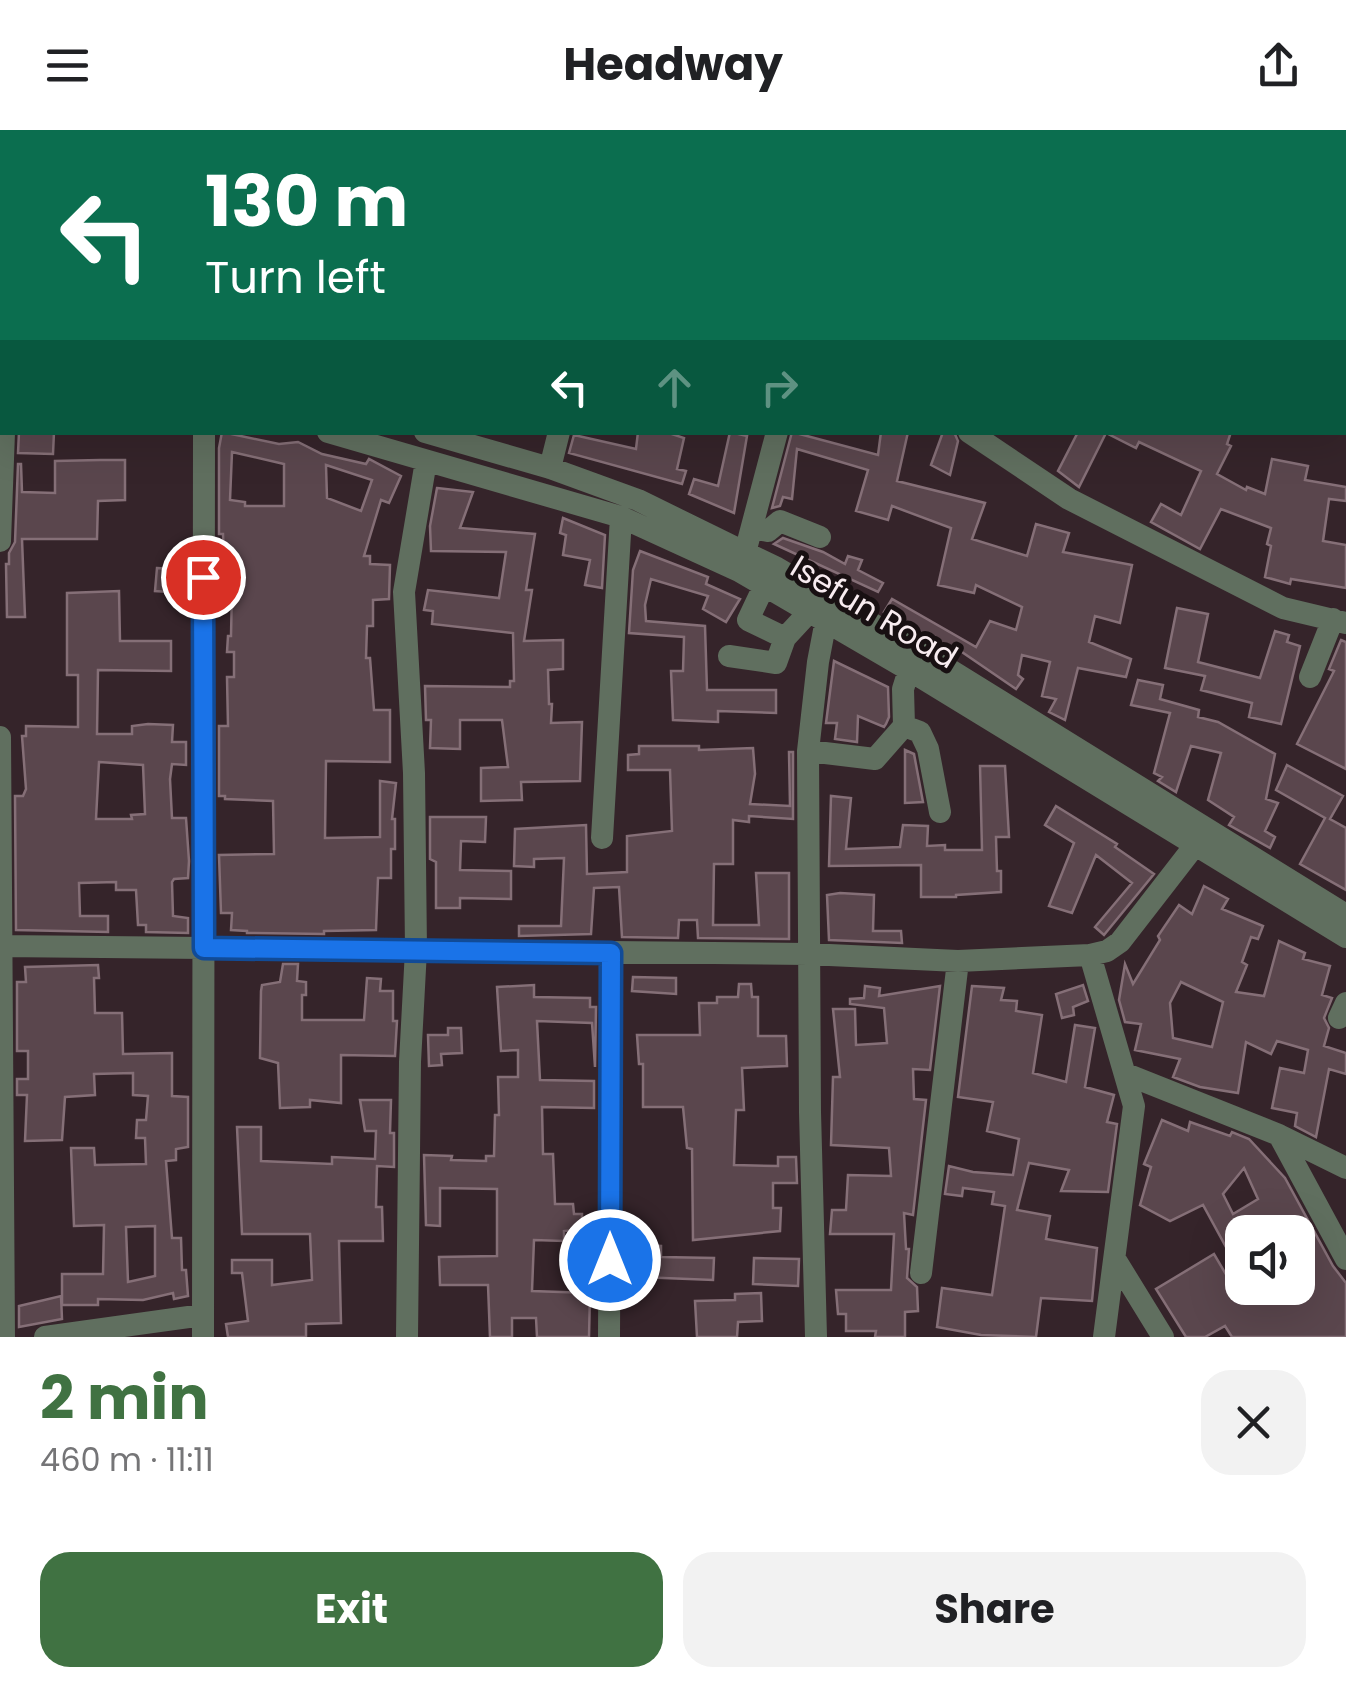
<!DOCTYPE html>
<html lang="en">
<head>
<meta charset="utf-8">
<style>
	body { margin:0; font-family:Poppins,sans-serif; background:#f2f2f2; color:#202124; height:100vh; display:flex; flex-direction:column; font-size:38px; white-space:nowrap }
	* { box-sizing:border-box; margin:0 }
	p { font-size:32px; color:#757577 }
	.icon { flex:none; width:55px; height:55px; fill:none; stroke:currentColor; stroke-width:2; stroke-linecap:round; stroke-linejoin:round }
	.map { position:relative; height:1207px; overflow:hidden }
	.panel { display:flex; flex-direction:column; background:#fff; flex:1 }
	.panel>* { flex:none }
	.banner { position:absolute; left:0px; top:0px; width:1348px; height:305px; box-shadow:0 10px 40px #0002; background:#0b6e4f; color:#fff; overflow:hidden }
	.fabs { position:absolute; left:1225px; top:1085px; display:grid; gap:20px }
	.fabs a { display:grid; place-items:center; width:90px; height:90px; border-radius:20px; background:#fff; box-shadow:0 10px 40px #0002; font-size:50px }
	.pin { position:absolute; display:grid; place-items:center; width:85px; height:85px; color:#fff; margin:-42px; border:5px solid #fff; border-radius:50%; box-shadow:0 2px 10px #0007 }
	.me { position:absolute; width:110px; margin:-55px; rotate:0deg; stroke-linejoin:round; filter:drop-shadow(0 0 8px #0008) }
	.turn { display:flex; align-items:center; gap:35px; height:210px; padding:0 40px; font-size:45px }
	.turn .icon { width:130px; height:130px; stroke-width:2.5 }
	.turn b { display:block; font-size:70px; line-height:85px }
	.lanes { display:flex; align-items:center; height:95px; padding:0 40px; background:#0003; justify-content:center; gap:50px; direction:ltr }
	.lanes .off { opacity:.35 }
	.round { display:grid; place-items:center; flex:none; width:105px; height:105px; border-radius:30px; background:#f2f2f2 }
	.summary { display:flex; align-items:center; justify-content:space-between; height:170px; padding:0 40px }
	h1 { font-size:60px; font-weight:700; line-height:75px; color:#407242 }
	.cta { display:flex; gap:20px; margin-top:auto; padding:20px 40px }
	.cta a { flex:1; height:115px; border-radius:30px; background:#407242; color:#fff; font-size:40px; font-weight:700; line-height:115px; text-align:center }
	.cta a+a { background:#f2f2f2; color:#202124 }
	header { display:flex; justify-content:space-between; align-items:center; height:130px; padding:0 40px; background:#fff; font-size:45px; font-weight:700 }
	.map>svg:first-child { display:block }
	.building { fill:#5a464d; stroke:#856f77; stroke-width:2.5; fill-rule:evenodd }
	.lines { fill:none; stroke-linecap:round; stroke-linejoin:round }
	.minor { stroke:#606f5f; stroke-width:22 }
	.route-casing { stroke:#114b97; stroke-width:25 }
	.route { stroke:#1a73e8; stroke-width:18 }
	.labels { text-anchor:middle; stroke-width:10; stroke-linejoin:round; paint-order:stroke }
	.street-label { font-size:32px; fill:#f8ecf0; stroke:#181012 }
</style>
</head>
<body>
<header><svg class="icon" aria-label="menu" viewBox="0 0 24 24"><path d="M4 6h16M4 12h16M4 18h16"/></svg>Headway<svg class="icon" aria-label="share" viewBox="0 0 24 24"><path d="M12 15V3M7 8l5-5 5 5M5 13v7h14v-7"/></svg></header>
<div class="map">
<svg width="1346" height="1207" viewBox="0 0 1346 1207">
	<rect width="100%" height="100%" fill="#35242a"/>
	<path class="building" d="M19 302H54L53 324 18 323Z
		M222 302 279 314 298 312 322 324 366 334 369 329 401 346 389 373 381 370 364 426H370V434L390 435 389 469 373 470V496H367L366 528H370L374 580H390V632L326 631 325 708 380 707V651L396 653 392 689H395V719H391V748H378L376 800 324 801V804L247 803V801L231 800 232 783H221L219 725 274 724 273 671 225 669V666H219V596H228L227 547H234V522H227L228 506H231L232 458H225L223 404H219V318ZM232 322 284 334V376H245V372L230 370ZM326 335 372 350 361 381 327 368Z
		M638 302H666L684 308 677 339 686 341 682 354 569 323 574 305 636 319Z
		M730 302 747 306 734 383 689 364 694 349 718 356Z
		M792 302 878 325 881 302H908L897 351 985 373 972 409 1027 426 1036 394 1069 403 1063 422 1132 435 1120 493 1095 486 1089 512 1131 529 1126 547 1078 538 1065 590 1049 582 1056 569 1042 566 1050 532 1022 525 1018 545 1023 549 1016 559 956 518 955 521 884 482 892 469 976 517 990 491 1016 500 1022 477 976 455 974 463 938 455 951 398 892 376 888 390 856 381 868 340 797 319 792 369 783 367 780 376 772 378Z
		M943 302H954L958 311 950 345 931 335Z
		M1078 302H1231L1227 314 1231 316 1217 344 1246 360 1247 357 1265 364 1272 329 1308 336 1305 350 1346 357V371L1329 369 1323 411 1346 415V458L1291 449 1290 454 1265 447 1271 416 1267 414 1271 398 1221 379 1200 419 1151 392 1161 374 1181 385 1201 341 1139 312 1136 318 1106 303 1079 357 1058 341Z
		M100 330H125V370L98 371 97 409H22L25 487H7L6 434H9V423L15 412 18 334H21L22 362 55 363V331Z
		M437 358 473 362 460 398 535 404 526 460H532L524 511 563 510V539L548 540 549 574H552L551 593 582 592 580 651 521 652 522 670 481 671V638L508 637 502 590H460V619L430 618 431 590H426L425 556 510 557V551H514L513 503 432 494 433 481 424 480 428 460 499 468 506 422 431 421 430 396Z
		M563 388 605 405 602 458 585 455 590 430 563 425 566 405 560 403Z
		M783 408 823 422 845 434 848 426 862 430 858 440 883 453 878 462 774 414Z
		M640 421 708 447 706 454 740 469 726 492 703 479 708 466 651 449 645 475 646 491 705 496 707 560H776V583L718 581V592L673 590 671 541H683L684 507 629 503 633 440Z
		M157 438 187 440 186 463 155 461Z
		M119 461 120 511H171V541L98 540 97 604H132V596L148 594 173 595 172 612H186V635L172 634 170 649 172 688H186L189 731 188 748 174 749 172 752 173 786 188 788V803L146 802V795H138L136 760H116V752L79 753 80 786H108V802L16 800 15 666H23L26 659 22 606H26V596L78 597V545H67V463ZM99 632 143 635 145 684 131 685 132 689H96Z
		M1177 478 1208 484 1198 532 1260 548 1275 501 1289 505 1287 512 1300 516 1281 594 1249 587 1252 573 1201 560 1205 546 1165 538Z
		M1341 510 1346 512V639L1297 614 1334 541 1329 539Z
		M834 531 888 557 889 587 886 594 884 597 858 586 857 612 835 609 837 593H826Z
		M1138 550 1163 555 1160 569 1199 580 1198 587 1218 592 1275 624 1266 669 1278 673 1265 701 1275 707 1270 718 1229 695 1234 687 1208 670 1221 623 1191 616 1176 662 1158 651 1162 647 1154 643 1170 583 1131 575Z
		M639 616H699V620L753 618 755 644 750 674 790 676 789 622H793V689L749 686V692L733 690V734H714L713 795H759L756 743H789V809L698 808 697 790H679L678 808 622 807 619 757 594 758 591 804 519 806V796H561L564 728 534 729V737L514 736 515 699 586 695 587 744 627 742V706L672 701 670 640H628V625L639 624Z
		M905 620 914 624 923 672 905 673Z
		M1287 635 1343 666 1330 689 1346 698V760L1300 734 1325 688 1276 660Z
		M980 636H1005L1009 707H996L997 741H1001V762L956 765V767H921V735L829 736 831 666 851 668 846 719 900 717 903 695 928 696 927 716 945 715V720H982Z
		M1056 676 1117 714 1115 717 1154 744 1104 805 1095 797 1132 753 1096 725 1072 783 1049 776 1074 713 1045 695Z
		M430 687H486L485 712 461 711 460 740 511 741V769L460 768V778H436V732L430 729Z
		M1204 756 1228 769 1222 779 1263 796 1258 809 1251 807 1242 832 1247 835 1236 862 1264 866 1279 811 1305 823 1303 829 1330 836 1322 865 1332 868 1324 888 1329 898 1324 916 1346 923V944L1329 939 1316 1007 1295 996 1297 983 1272 978 1280 938 1304 943 1308 920 1277 911 1271 924 1246 912 1238 963 1200 957 1173 947 1180 929 1135 920 1141 894 1125 892 1119 870 1125 834 1133 854 1160 810 1158 806 1179 775 1192 784ZM1181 852 1223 872 1212 917 1173 908 1170 873Z
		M840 763 874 765 873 801H901L902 813 829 810 827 765Z
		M283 834H298L297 851 306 852V865H302V890H364L367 848 381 849 380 861H393V891H397L395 926 341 925V973L310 970V977L280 978 278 933 260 928 261 861 262 855 280 852Z
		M98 835 99 848H94L95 883H122L123 924 172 923V966L188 967V1017L176 1019V1030L166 1031 172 1108H181L182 1140H186L188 1166 174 1169 173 1163 143 1170 98 1169V1175H62V1144H103L104 1095 74 1096 71 1018H94L95 1035 146 1034 145 1008H136L137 990H146L148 966 133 965V943L94 944 95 965 65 967 62 1010 25 1011 27 965H17V949H28V921H17V852H26L25 837ZM155 1096V1146L128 1152 126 1097Z
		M633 847 676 848V864L632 861Z
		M739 854H751L752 867H758V906H786L787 936 742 938 744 980H736L734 1035 778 1036V1027H796L797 1053H773V1078H781L780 1101 693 1110 692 1019 687 1018 683 977H643V934H639L637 905H700L699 873H717V867H738Z
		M534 855V867L590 868V877H596L595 937 592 893 537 891 540 950 594 951V978L542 977 543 1024H553L555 1074H573L574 1084H582V1099L564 1101V1111L534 1110 532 1161 590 1163 589 1207H537L536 1188H512V1207H490L488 1155H440L439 1127 497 1126V1059L440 1058V1096L426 1095 424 1025 452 1026 451 1030 486 1031V1026H494L495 985H499L498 947H518V920L501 921 497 857Z
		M1083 855 1088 871 1073 877 1074 885 1062 888 1056 864Z
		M865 856 880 858 879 866 940 856 930 940 913 939 914 969 926 970 913 1085 904 1083 906 1119H909L907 1148 917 1157 918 1181 905 1182V1207H875L876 1201H846V1184H838L836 1160H891L894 1104H830L832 1080H846L848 1045 891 1046 889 1018 831 1015 833 947H840L833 879H855L856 915 887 913 884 878 850 874V869L864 868Z
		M972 856 1004 858 1001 870 1017 871 1016 881 1042 885 1033 943 1066 952 1075 895 1095 898 1085 957 1114 965 1107 992 1117 994 1108 1062 1061 1061 1069 1040 1029 1033 1017 1080 1050 1086 1046 1109 1097 1118 1092 1171 1041 1168 1036 1207 981 1205 937 1197 942 1158 992 1165 1005 1076 992 1074 994 1062 963 1058 962 1066 945 1064 949 1036 973 1042 1013 1045 1019 1009 987 1001 993 972 958 967Z
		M448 898H461L462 923 441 924 442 935 429 936 428 905H448Z
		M360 970H391L390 1003H394V1037L377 1036 376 1077H382L383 1111H339L341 1193 306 1194V1207H228L226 1194 248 1191 242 1143H232V1130H272V1155L312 1150 310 1104H242L237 997H261V1031L332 1034V1027L375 1029 376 1001H365Z
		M1162 990 1188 1001 1190 992 1230 1006 1232 1002 1249 1009 1285 1048 1333 1136 1346 1153V1207H1232L1225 1196 1205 1207H1186L1156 1159 1214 1124 1234 1158H1298V1102H1242V1109L1226 1117 1203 1075 1170 1091 1140 1075 1151 1037 1144 1034ZM1244 1038 1258 1069 1233 1084 1223 1064Z
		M640 1115 661 1116V1127L714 1128 713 1150 639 1147Z
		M754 1128 799 1129 798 1156 753 1154Z
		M761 1163 762 1191 738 1192 737 1207H697L695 1171 735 1170V1164Z
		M61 1166 62 1189 19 1197V1176Z"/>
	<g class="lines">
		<path class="minor" d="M1166 0 1170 2
			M415 2 416 0
			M627 2 628 0
			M836 2V0
			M1345 95H1346
			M0 182 2 183
			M0 208 2 209
			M1345 266H1346
			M328 302 621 387 739 441 909 540 1346 807
			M425 302 550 338 638 370 777 438 931 528 1346 785
			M969 302 1069 369 1283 478 1346 493
			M550 338 559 302
			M754 398 768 401 780 391 820 407
			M0 411 4 302
			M742 434 777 302
			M765 454 748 490 785 508
			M729 526 776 533 785 508 810 481
			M1310 547 1333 489
			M904 596 903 559 909 540
			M0 607 4 1207
			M808 621 875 629 904 596 920 602 928 619 940 682
			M602 708 621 387
			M0 816 808 824 958 831 1090 825 1107 821 1120 812 1196 714
			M1090 825 1134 976 1104 1207
			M1339 888 1346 873
			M1126 944 1279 1005 1346 1038
			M1279 1005 1346 1129
			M1115 1129 1163 1207
			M921 1143 958 831
			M45 1207 203 1185
			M203 1207 204 302
			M407 1207 410 932 416 820 414 643 404 462 426 331
			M609 1207 611 823
			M816 1207 810 982 808 621 818 532 826 490"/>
	</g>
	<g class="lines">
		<g class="route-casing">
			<path id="route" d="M203 447 204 818 611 823 610 1130"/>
		</g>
		<use href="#route" class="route"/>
	</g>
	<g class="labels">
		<g class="street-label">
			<text transform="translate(874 482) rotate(31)" y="11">Isefun Road</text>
		</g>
	</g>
</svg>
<div class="fabs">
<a><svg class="icon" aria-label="sound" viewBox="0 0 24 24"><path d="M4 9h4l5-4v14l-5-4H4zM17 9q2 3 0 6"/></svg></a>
</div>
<div class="pin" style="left:203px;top:447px;background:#d93025"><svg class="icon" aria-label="arrive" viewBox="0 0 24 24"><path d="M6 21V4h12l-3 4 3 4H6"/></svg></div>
<svg class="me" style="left:610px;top:1130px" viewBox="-20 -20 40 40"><circle r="17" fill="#1a73e8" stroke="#fff" stroke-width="3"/><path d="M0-11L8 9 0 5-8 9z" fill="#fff"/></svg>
<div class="banner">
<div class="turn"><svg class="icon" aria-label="left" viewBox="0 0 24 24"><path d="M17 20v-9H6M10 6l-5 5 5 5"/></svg><div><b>130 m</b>Turn left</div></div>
<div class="lanes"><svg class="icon" aria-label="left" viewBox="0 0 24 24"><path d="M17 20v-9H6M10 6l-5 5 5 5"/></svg><svg class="icon off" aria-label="ahead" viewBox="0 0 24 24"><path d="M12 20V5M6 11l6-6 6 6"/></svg><svg class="icon off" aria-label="right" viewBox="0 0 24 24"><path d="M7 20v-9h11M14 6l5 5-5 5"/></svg></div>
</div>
</div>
<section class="panel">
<div class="summary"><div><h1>2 min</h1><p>460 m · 11:11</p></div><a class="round"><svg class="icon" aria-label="close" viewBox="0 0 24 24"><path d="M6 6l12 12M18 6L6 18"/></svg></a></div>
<div class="cta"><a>Exit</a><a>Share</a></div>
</section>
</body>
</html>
